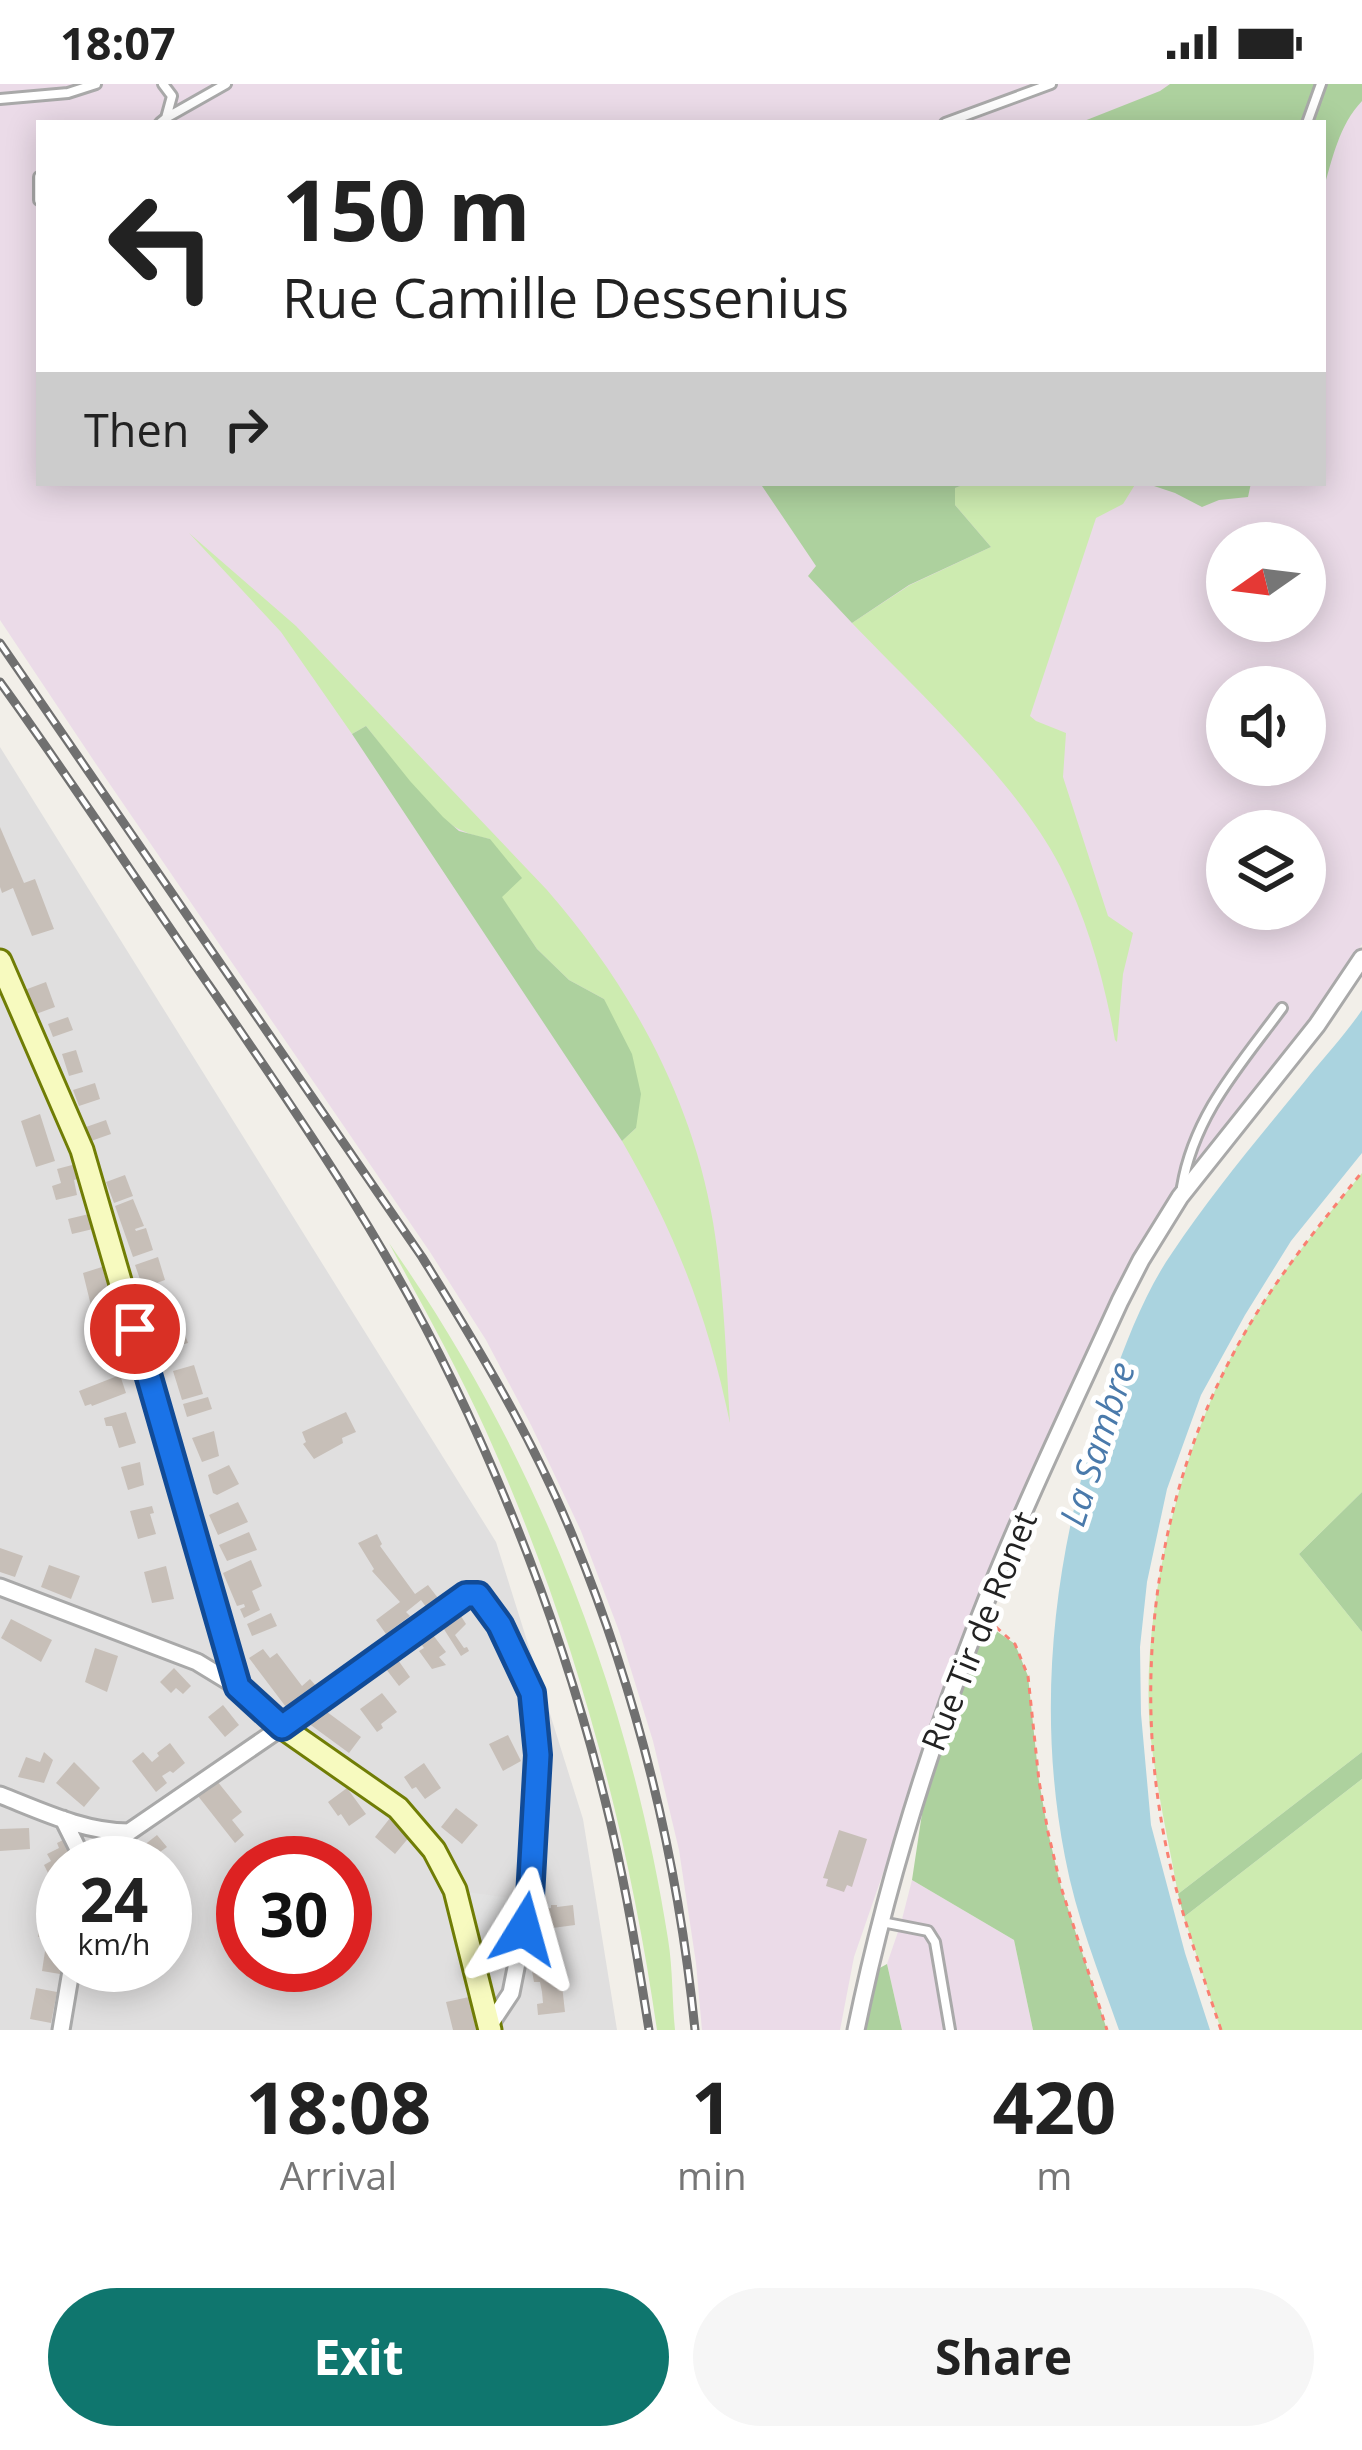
<!DOCTYPE html>
<html lang="en">
<head>
<meta charset="utf-8">
<style>
	body { margin:0; font-family:"Open Sans",sans-serif; background:#f6f6f6; color:#222; height:100vh; display:flex; flex-direction:column; font-size:45px; white-space:nowrap }
	* { box-sizing:border-box; margin:0 }
	p { font-size:39px; color:#767676 }
	.icon { flex:none; width:66px; height:66px; fill:none; stroke:currentColor; stroke-width:2; stroke-linecap:round; stroke-linejoin:round }
	.map { position:relative; height:1946px; overflow:hidden }
	.sheet { display:flex; flex-direction:column; background:#fff; flex:1 }
	.sheet>* { flex:none }
	.top-card { position:absolute; left:36px; top:36px; width:1290px; height:366px; border-radius:0px; box-shadow:0 6px 30px #0003; background:#fff; color:#222; overflow:hidden }
	.needle { width:78px; rotate:256deg }
	.buttons { position:absolute; left:1206px; top:438px; display:grid; gap:24px }
	.buttons a { display:grid; place-items:center; width:120px; height:120px; border-radius:50%; background:#fff; box-shadow:0 6px 30px #0003; font-size:60px }
	.speed { position:absolute; left:36px; top:1752px; display:flex; gap:24px; font-size:60px; font-weight:700; text-align:center }
	.speed>* { display:grid; place-content:center; width:156px; height:156px; border-radius:50%; background:#fff; box-shadow:0 6px 30px #0003; line-height:1 }
	.speed small { font-size:30px; font-weight:400 }
	.speed .limit { border:18px solid #d22; background:#fff; color:#111 }
	.pin { position:absolute; display:grid; place-items:center; width:102px; height:102px; color:#fff; margin:-51px; border:6px solid #fff; border-radius:50%; box-shadow:0 3px 12px #0007 }
	.me { position:absolute; width:132px; margin:-66px; rotate:8deg; stroke-linejoin:round; filter:drop-shadow(0 0 9px #0008) }
	.turn { display:flex; align-items:center; gap:42px; height:252px; padding:0 48px; font-size:54px }
	.turn .icon { width:156px; height:156px; stroke-width:2.5 }
	.turn b { display:block; font-size:84px; line-height:102px }
	.then { display:flex; align-items:center; height:114px; padding:0 48px; background:#0003; gap:24px; font-size:45px }
	.eta { display:flex; justify-content:space-evenly; align-items:center; height:204px; text-align:center }
	.eta b { font-size:72px; font-weight:700; line-height:84px }
	.primary-button { display:flex; gap:24px; margin-top:auto; padding:24px 48px }
	.primary-button a { flex:1; height:138px; border-radius:72px; background:#0f766e; color:#fff; font-size:48px; font-weight:700; line-height:138px; text-align:center }
	.primary-button a+a { background:#f6f6f6; color:#222 }
	.status { display:flex; justify-content:space-between; align-items:center; height:84px; padding:0 60px; background:#fff; direction:ltr }
	.status svg { height:33px; fill:currentColor }
	.map>svg:first-child { display:block }
	.residential { fill:#e0dfdf; fill-rule:evenodd }
	.industrial { fill:#ebdbe8; fill-rule:evenodd }
	.grass { fill:#cdebb0 }
	.forest { fill:#add19e }
	.parking { fill:#e2e2e2 }
	.water { fill:#aad3df }
	.building { fill:#c7bfb8 }
	.lines { fill:none; stroke-linecap:round; stroke-linejoin:round }
	.lane-casing { stroke:#a9a9a9; stroke-width:14 }
	.street-casing { stroke:#a9a9a9; stroke-width:21 }
	.secondary-casing { stroke:#707d05; stroke-width:27 }
	.path { stroke:#fa8072; stroke-width:3; stroke-dasharray:6 6; stroke-linecap:butt }
	.lane { stroke:#fff; stroke-width:8 }
	.street { stroke:#fff; stroke-width:15 }
	.secondary { stroke:#f7fabf; stroke-width:21 }
	.rail-casing { stroke:#707070; stroke-width:9 }
	.rail { stroke:#fff; stroke-width:4.5; stroke-dasharray:14; stroke-linecap:butt }
	.route-casing { stroke:#114b97; stroke-width:30 }
	.route { stroke:#1a73e8; stroke-width:21 }
	.labels { text-anchor:middle; stroke-width:10; stroke-linejoin:round; paint-order:stroke }
	.street-label { font-size:33px; fill:#222; stroke:#fff }
	.water-label { font-size:36px; font-style:italic; fill:#4a7aab; stroke:#fff }
</style>
</head>
<body>
<div class="status"><b>18:07</b><svg viewBox="0 0 49 12"><path d="M0 12V9h3v3zM5 12V6h3v6zM10 12V3h3v9zM15 12V0h3v12zM26 1h20v11H26zM47 4h2v5h-2z"/></svg></div>
<div class="map">
<svg width="1362" height="1946" viewBox="0 0 1362 1946">
	<rect width="100%" height="100%" fill="#f2efe9"/>
	<path class="residential" d="M0 663 496 1458 583 1735 617 1946H0ZM63 1779H165V1881H63ZM243 1779H345V1881H243Z"/>
	<path class="industrial" d="M0 0H1362V860L1314 936 1169 1117 971 1535 854 1873 840 1946H702L696 1879 679 1766 653 1657 619 1547 581 1447 532 1343 486 1256 430 1168 96 680 0 536ZM39 39H1323V399H39ZM1227 459H1305V537H1227ZM1227 603H1305V681H1227ZM1227 747H1305V825H1227Z
		M912 1796 1014 1856 1033 1946H902L887 1880 901 1839Z"/>
	<path class="grass" d="M968 399H1136L1123 420 1096 434 1030 632 1036 637 1066 649 1063 693 1108 832 1133 849 1123 890 1117 958 1115 956C1104 896 1088 837 1060 782 1016 697 919 609 852 539L910 501 991 463 955 421V404Z
		M189 449 296 542 547 806C629 900 692 1013 713 1138 724 1204 726 1272 730 1339 708 1233 676 1150 622 1057L636 1044 604 915 569 896 537 865 501 813 490 755C481 753 471 751 463 747 432 735 388 669 366 642L352 650 281 548Z
		M1362 1089V1408L1299 1470 1362 1548V1668L1178 1810C1169 1759 1157 1708 1151 1656 1138 1540 1177 1378 1230 1275 1265 1207 1314 1148 1362 1089Z
		M389 1159C534 1365 629 1606 668 1855 673 1886 672 1916 675 1946H657C627 1739 572 1538 486 1347 457 1283 422 1221 389 1159Z
		M1362 1695V1946H1221L1184 1833Z"/>
	<path class="forest" d="M1170 0H1362V17C1339 41 1332 76 1323 107V39H1079L1160 7Z
		M760 399H968L955 404V421L991 463 909 501 852 539 808 492 816 482Z
		M1145 399H1251L1248 413 1219 416 1202 423 1175 409Z
		M366 642 410 697 443 733 459 747 490 755 522 794 502 813 537 865 569 896 604 915 632 970 641 1010 636 1044 622 1057 352 650Z
		M1362 1408V1548L1299 1470Z
		M979 1535 1015 1560 1028 1592 1039 1697 1048 1748 1061 1803 1107 1946H1033L1014 1856 912 1796 932 1663Z
		M1362 1668V1695L1184 1833 1178 1810Z
		M887 1880 902 1946H856L867 1891Z"/>
	<path class="parking" d="M455 1806 508 1814 510 1863 471 1868Z"/>
	<path class="water" d="M1362 926V1069L1291 1157 1245 1231 1201 1311 1167 1405 1147 1498 1140 1563 1141 1630 1151 1741 1185 1869 1210 1946H1119C1099 1889 1076 1832 1065 1773 1034 1614 1056 1451 1111 1300 1127 1256 1145 1208 1172 1169 1212 1109 1260 1052 1305 997 1324 973 1345 951 1362 926Z"/>
	<path class="building" d="M0 743 24 799 35 795 54 845 32 852 13 804 2 809 0 803Z
		M46 898 55 923 36 930 31 916 26 918 22 907Z
		M68 933 73 946 53 953 48 940Z
		M76 966 83 988 69 992 62 970Z
		M95 999 100 1015 79 1022 73 1006Z
		M40 1030 55 1077 36 1083 21 1037Z
		M106 1036 111 1050 91 1057 86 1043Z
		M76 1080 80 1094 74 1096 77 1111 56 1116 52 1102 61 1099 57 1085Z
		M125 1091 133 1112 114 1119 106 1098Z
		M133 1115 144 1142 135 1145 136 1147 146 1144 153 1166 133 1173 115 1122Z
		M89 1130 93 1145 72 1150 68 1135Z
		M158 1173 165 1196 143 1204 135 1181Z
		M102 1183 116 1227 94 1234 83 1189Z
		M166 1210 171 1223 152 1230 147 1216Z
		M176 1227 188 1259 173 1263 170 1256 165 1257 158 1232Z
		M120 1237 125 1260 109 1265 104 1245 109 1243V1239Z
		M194 1281 203 1310 182 1316 173 1287Z
		M120 1291 126 1309 92 1322 91 1320 85 1322 79 1307Z
		M208 1313 212 1325 187 1333 183 1320Z
		M126 1328 136 1359 119 1364 112 1342H106L104 1334Z
		M346 1328 356 1348 342 1354 343 1359 314 1375 303 1360 306 1358 302 1348Z
		M214 1347 219 1372 202 1378 192 1354Z
		M140 1378 144 1401 128 1406 121 1383Z
		M229 1381 239 1400 217 1411 213 1409 208 1391Z
		M238 1418 248 1438 218 1451 209 1431Z
		M152 1422 154 1429 150 1430 156 1450 138 1455 130 1427Z
		M249 1448 257 1466 227 1477 219 1461Z
		M377 1450 382 1460 380 1462 415 1510 428 1501 441 1518 429 1527 421 1516 406 1528 410 1532 386 1550 376 1536 400 1518 372 1487 374 1485 358 1459Z
		M0 1464 23 1472 15 1493 0 1488Z
		M251 1476 262 1502 252 1507 260 1526 244 1534 240 1525 245 1523 244 1520 237 1522 223 1489Z
		M49 1481 80 1492 71 1515 41 1503Z
		M166 1482 174 1515 152 1519 144 1488Z
		M457 1526 466 1540 455 1551 464 1564 467 1563 469 1567 461 1572 440 1539Z
		M271 1529 277 1542 252 1552 247 1540Z
		M11 1535 52 1556 41 1578 1 1554Z
		M433 1551 446 1568 439 1573 446 1581 432 1585 419 1567 424 1564 421 1560Z
		M95 1564 118 1572 107 1608 85 1598Z
		M263 1565 270 1574 277 1569 302 1602 310 1595 316 1602 334 1588 342 1597 294 1629 289 1627 249 1574Z
		M398 1576 410 1593 399 1602 386 1585Z
		M174 1584 191 1602 183 1610 176 1604 171 1609 160 1598Z
		M382 1609 397 1628 381 1640 383 1644 377 1648 360 1625Z
		M223 1621 239 1641 225 1653 208 1633Z
		M323 1625 361 1653 349 1669 308 1639Z
		M508 1651 521 1677 503 1687 489 1660Z
		M170 1659 185 1679 173 1689 170 1687 162 1692 167 1699 156 1708 132 1677 143 1668 152 1678 159 1672 157 1669Z
		M44 1668 53 1676 44 1699 18 1693 26 1673 40 1678Z
		M74 1678 100 1704 84 1723 56 1699Z
		M424 1679 441 1704 425 1715 416 1703 412 1705 404 1693Z
		M217 1697 242 1728 232 1736 244 1751 235 1759 198 1712Z
		M347 1704 366 1730 349 1742 341 1730 338 1732 328 1718Z
		M456 1724 478 1741 462 1760 441 1743Z
		M390 1734 411 1751 395 1770 375 1753Z
		M29 1744 30 1765 0 1767V1745Z
		M839 1746 867 1755 852 1803 847 1801 844 1808 826 1802 828 1795 823 1794Z
		M157 1751 167 1763 160 1768 171 1782 165 1787V1779H134L129 1773Z
		M63 1756 75 1779H63V1801L56 1805 44 1781 51 1777 47 1770 59 1764 57 1759Z
		M551 1821H557V1823L573 1821 575 1841 545 1845 542 1825 551 1824Z
		M41 1834 63 1837 60 1890 42 1887 47 1854 38 1853Z
		M560 1884 565 1928 538 1931 537 1920 543 1919 542 1908 540 1898H534L532 1887Z
		M36 1904 57 1908 51 1939 30 1935Z
		M469 1913 476 1946H453L446 1918Z"/>
	<g class="lines">
		<g class="lane-casing">
			<path id="lane" d="M0 15 68 9 96 0
				M166 34 226 0
				M160 39 166 34 172 12 163 0
				M945 39 1051 0
				M1307 39 1321 0
				M39 93V116
				M1182 1103C1194 1031 1240 981 1282 924
				M882 1838 928 1847 935 1858 950 1946"/>
		</g>
		<g class="street-casing">
			<path id="street" d="M0 1503 197 1578 238 1603
				M0 1711C41 1727 84 1748 129 1748
				M63 1735 85 1779
				M101 1779 129 1748 282 1643 466 1511H478L500 1541 531 1609 538 1671 530 1813 511 1909 489 1942
				M61 1946 72 1881
				M856 1946C885 1805 927 1669 979 1535 1021 1427 1072 1322 1120 1217L1141 1176 1180 1113 1317 941 1362 874"/>
		</g>
		<g class="secondary-casing">
			<path id="secondary" d="M0 877 82 1066 238 1603 282 1643 398 1724 434 1766 455 1806 490 1946"/>
		</g>
		<path class="path" d="M996 1543 1015 1560 1028 1592 1039 1697 1048 1748 1061 1803 1107 1946
			M1221 1946C1201 1885 1179 1825 1166 1762 1133 1601 1153 1421 1231 1274 1266 1206 1314 1148 1362 1088"/>
		<use href="#lane" class="lane"/>
		<use href="#street" class="street"/>
		<use href="#secondary" class="secondary"/>
		<g class="rail-casing">
			<path id="rail" d="M0 559 422 1173C478 1263 533 1355 573 1453 638 1611 678 1776 695 1946
				M0 598C71 696 137 797 206 897 295 1026 385 1156 453 1298 521 1439 575 1588 611 1741 627 1809 638 1877 649 1946"/>
		</g>
		<use href="#rail" class="rail"/>
	</g>
	<g class="lines">
		<g class="route-casing">
			<path id="route" d="M135 1245 238 1603 282 1643 466 1511H478L500 1541 532 1609 538 1671 530 1813 524 1845"/>
		</g>
		<use href="#route" class="route"/>
	</g>
	<g class="labels">
		<g class="street-label">
			<text transform="translate(979 1547) rotate(-68)" y="12">Rue Tir de Ronet</text>
		</g>
		<g class="water-label">
			<text transform="translate(1097 1360) rotate(-72)" y="13">La Sambre</text>
		</g>
	</g>
</svg>
<div class="buttons">
<a><svg class="needle" viewBox="-14 -14 28 28"><path d="M0-13l5 13h-10z" fill="#e53935"/><path d="M0 13l5-13h-10z" fill="#767676"/></svg></a>
<a><svg class="icon" aria-label="sound" viewBox="0 0 24 24"><path d="M4 9h4l5-4v14l-5-4H4zM17 9q2 3 0 6"/></svg></a>
<a><svg class="icon" aria-label="layers" viewBox="0 0 24 24"><path d="M12 4l9 5-9 5-9-5zM3 14l9 5 9-5"/></svg></a>
</div>
<div class="speed"><div>24<small>km/h</small></div><div class="limit">30</div></div>
<div class="pin" style="left:135px;top:1245px;background:#d93025"><svg class="icon" aria-label="arrive" viewBox="0 0 24 24"><path d="M6 21V4h12l-3 4 3 4H6"/></svg></div>
<svg class="me" style="left:524px;top:1845px" viewBox="-20 -20 40 40"><path d="M0-17L14 15 0 8-14 15z" fill="#1a73e8" stroke="#fff" stroke-width="4"/></svg>
<div class="top-card">
<div class="turn"><svg class="icon" aria-label="left" viewBox="0 0 24 24"><path d="M17 20v-9H6M10 6l-5 5 5 5"/></svg><div><b>150 m</b>Rue Camille Dessenius</div></div>
<div class="then">Then<svg class="icon" aria-label="right" viewBox="0 0 24 24"><path d="M7 20v-9h11M14 6l5 5-5 5"/></svg></div>
</div>
</div>
<section class="sheet">
<div class="eta">
<div><b>18:08</b><p>Arrival</p></div>
<div><b>1</b><p>min</p></div>
<div><b>420</b><p>m</p></div>
</div>
<div class="primary-button"><a>Exit</a><a>Share</a></div>
</section>
</body>
</html>
